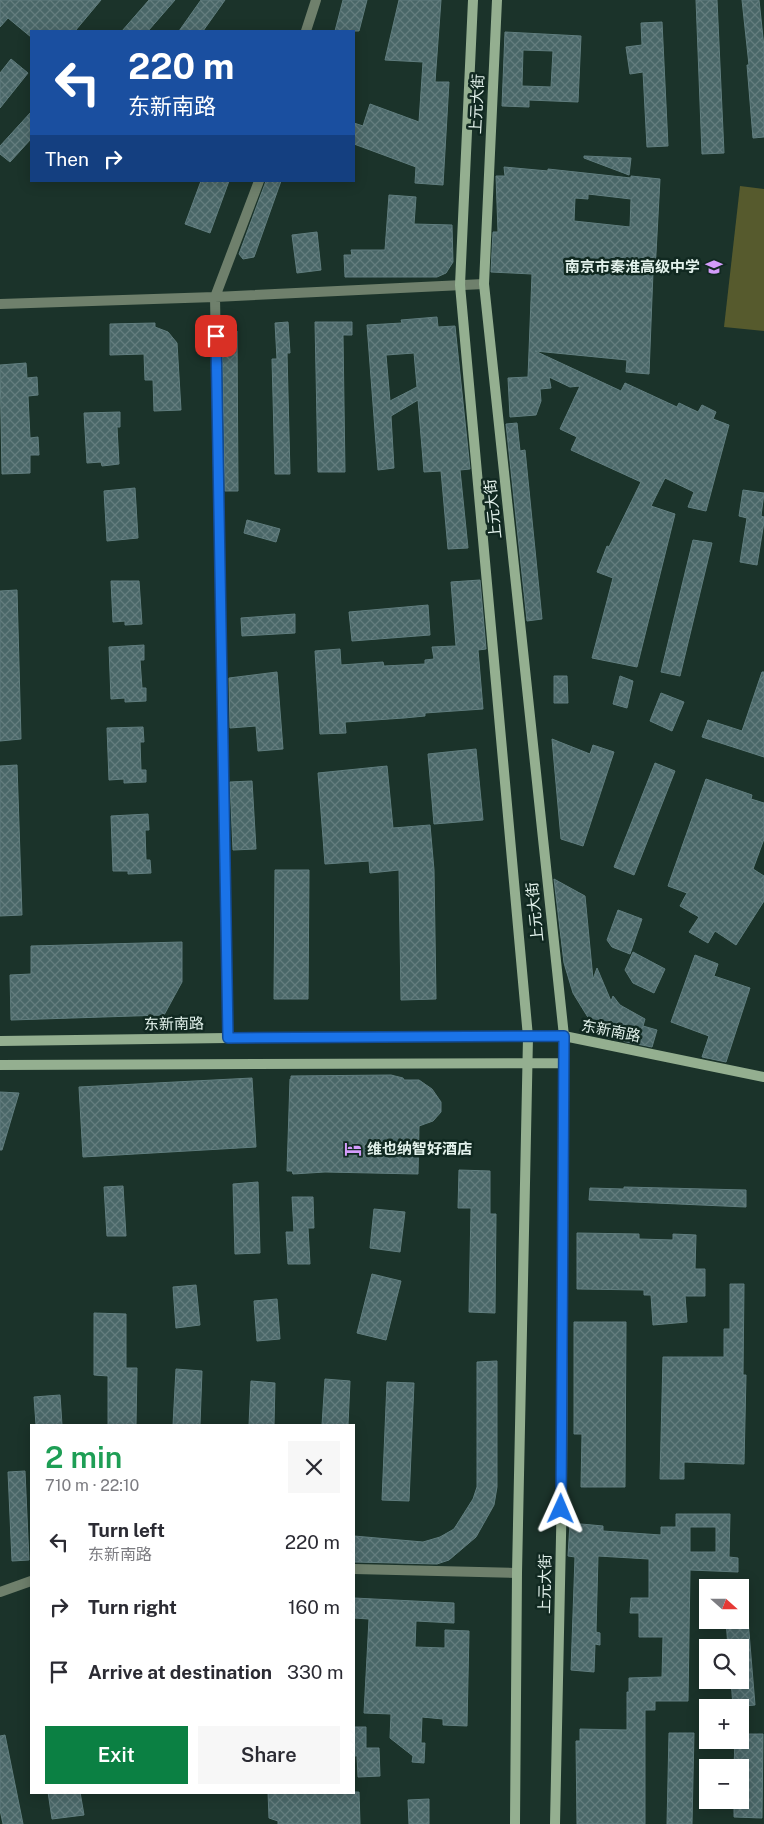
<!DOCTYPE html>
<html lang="en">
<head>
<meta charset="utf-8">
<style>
	body { margin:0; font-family:"Public Sans","Noto Sans SC",sans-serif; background:#f7f7f7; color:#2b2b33; height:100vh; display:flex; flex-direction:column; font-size:19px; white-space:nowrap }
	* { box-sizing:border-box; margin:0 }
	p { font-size:16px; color:#7c7c81 }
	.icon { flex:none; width:28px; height:28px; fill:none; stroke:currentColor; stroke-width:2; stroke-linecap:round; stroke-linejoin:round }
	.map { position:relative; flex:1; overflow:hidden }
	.drawer { position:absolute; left:30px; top:1424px; width:325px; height:370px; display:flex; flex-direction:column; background:#fff; border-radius:0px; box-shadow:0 2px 12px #0003 }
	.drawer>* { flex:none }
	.banner { position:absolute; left:30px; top:30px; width:325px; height:152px; border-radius:0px; box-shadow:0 2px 12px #0003; background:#1a4fa0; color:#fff; overflow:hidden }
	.needle { width:32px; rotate:111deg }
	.tools { position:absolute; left:699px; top:1579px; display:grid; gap:10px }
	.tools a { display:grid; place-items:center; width:50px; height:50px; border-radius:0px; background:#fff; box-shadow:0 2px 12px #0003; font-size:25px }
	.pin { position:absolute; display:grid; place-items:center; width:42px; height:42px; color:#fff; margin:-21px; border-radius:10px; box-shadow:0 2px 8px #0006 }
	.me { position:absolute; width:55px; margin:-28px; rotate:1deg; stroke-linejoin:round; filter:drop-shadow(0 0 4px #0008) }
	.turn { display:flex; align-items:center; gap:18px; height:105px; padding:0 15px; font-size:22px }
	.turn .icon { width:65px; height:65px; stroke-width:2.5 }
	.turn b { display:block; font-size:35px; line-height:42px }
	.then { display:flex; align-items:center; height:48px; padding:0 15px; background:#0003; gap:10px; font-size:19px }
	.round { display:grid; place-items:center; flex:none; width:52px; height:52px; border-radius:0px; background:#f7f7f7 }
	.head { display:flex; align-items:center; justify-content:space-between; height:85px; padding:0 15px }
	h1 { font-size:30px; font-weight:600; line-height:38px; color:#1e9e55 }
	.action { display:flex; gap:10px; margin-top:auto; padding:10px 15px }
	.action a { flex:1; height:58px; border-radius:0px; background:#0b8043; color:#fff; font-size:20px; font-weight:600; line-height:58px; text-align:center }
	.action a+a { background:#f7f7f7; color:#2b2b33 }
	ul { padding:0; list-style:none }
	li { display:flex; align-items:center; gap:15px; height:65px; padding:0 15px }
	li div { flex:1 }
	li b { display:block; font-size:19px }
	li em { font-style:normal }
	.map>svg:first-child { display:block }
	.green { fill:#565a2d }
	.building { fill:url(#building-cross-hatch); stroke:#607d7e; fill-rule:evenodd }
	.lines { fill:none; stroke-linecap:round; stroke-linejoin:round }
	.minor { stroke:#6f806c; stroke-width:10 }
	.secondary { stroke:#94af90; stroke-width:10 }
	.route-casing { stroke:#114b97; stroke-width:12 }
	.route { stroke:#1a73e8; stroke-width:9 }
	.labels { text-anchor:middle; stroke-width:5; stroke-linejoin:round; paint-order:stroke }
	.street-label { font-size:15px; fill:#e3f2ec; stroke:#112921 }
	.poi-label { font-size:15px; font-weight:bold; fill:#e3f2ec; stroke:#112921; text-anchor:end }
</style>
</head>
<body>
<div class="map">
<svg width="764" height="1824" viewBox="0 0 764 1824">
	<defs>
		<pattern id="building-cross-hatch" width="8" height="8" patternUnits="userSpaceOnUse" patternTransform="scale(1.25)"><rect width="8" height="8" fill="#4a6768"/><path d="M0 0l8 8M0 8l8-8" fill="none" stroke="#647d7e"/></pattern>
	</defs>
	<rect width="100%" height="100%" fill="#1b332a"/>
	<path class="green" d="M740 186 764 189V331L724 327Z"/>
	<path class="building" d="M0 0H101L75 31H31V37L8 18 0 27Z
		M149 0H175L148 31H122Z
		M201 0H225L203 31H179Z
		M343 0H367L359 31H335Z
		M399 0H441L435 82H449L443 185 415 183 416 167 354 144V123L363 126 370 104 419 122 423 62 385 60Z
		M696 0H717L724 153 702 154Z
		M742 0H759L764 47V137L753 138 747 65H749Z
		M662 22 668 146 647 147 643 72 630 74 626 47 642 45 641 23Z
		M505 32 581 36 578 102 529 100V107L502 106ZM523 50 553 51 551 87 522 86Z
		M11 59 28 73 0 108V73Z
		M31 112V139L10 162 0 154V146Z
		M584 156 631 158 629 175 584 158Z
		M504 167 548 171V169L631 178V176L660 179 655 272H653L649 374 626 372 627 360 535 351 621 391 625 383 677 407 679 403 698 412 702 405 716 412 713 419 729 425 706 511 688 507 694 492 665 478 651 506 675 514 637 667 592 658 613 578 597 572 607 546 609 547 641 482 571 450 577 437 560 429 580 386 570 387 549 377 551 388 540 389 541 401 536 415 510 417 508 378 528 377 532 274 491 272 493 232H498L496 176H505ZM588 194 631 199 630 227 574 221 575 198 588 199Z
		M201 181H229L210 233 185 224Z
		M266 181H281L254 257 243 259 239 254Z
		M389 195 416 197 414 224 452 225 453 262 446 273 437 277H345L344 255H352L351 250H385Z
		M317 232 321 270 297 273 292 235Z
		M437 317 438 327 455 326 470 469 460 470 468 548 448 549 441 471 424 472 418 400 391 416 394 468 378 470 367 325 402 323 401 320ZM414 353 417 387 390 401 386 355Z
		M288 322 290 353H287L290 474H275L272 359H277L275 323Z
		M315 322H352V335H343L345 472H318Z
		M155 323V327L168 332 177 343 181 410 154 411 153 380H145L144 354 110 355V324Z
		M222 331H237L238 491H225Z
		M26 363 27 378 37 377 38 395 28 396 30 438 38 437 39 455H30V473L2 474 0 365Z
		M120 412V427H117L119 464 102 466 101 462 87 463 84 413Z
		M517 423 520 451 525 450 542 619 527 621 506 424Z
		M135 488 138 538 107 541 104 491Z
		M743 490 764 493 761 516 764 517V522L757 565 740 562 747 518 739 516Z
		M247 520 280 529 276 542 244 533Z
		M693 540 712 543 680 676 661 672Z
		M480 580 486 649 478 650 483 709 425 713V716L404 718 345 722 346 733 320 734 315 651 340 649 341 665 383 662 384 666 425 664V660L434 659 432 647 456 646 451 582Z
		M111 581H139L142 624 125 625V621L113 622Z
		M17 590 21 739 0 741V591Z
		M428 605 430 635 352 641 349 612Z
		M295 614V633L242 636 241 618Z
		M144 645V660H140L142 688H146V701L125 702V698L111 699 109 647Z
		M277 672 283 749 258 751 256 726 230 728 229 678Z
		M762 672H764V757L702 737 708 720 742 731Z
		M554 676H567L568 703H554Z
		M620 676 633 681 627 708 613 704Z
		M661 693 684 702 672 731 650 721Z
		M143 727 144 742H140L141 770H146V782L124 783V779L109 780 107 728Z
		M552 739 590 754 593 745 614 752 583 846 561 839Z
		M476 749 483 820 434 824 428 754Z
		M655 763 675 771 634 875 614 867Z
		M17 765 22 915 0 916V766Z
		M387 766 393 828 430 825 434 870 436 999 401 1000 399 870 370 873 369 861 325 864 318 773Z
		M706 779 752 795 751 799 764 803V839L753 869 764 876V901L736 945 715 931 708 943 689 932 699 917 680 906 687 893 668 886Z
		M252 781 256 849 233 850 230 782Z
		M148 814 149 830H145L146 860H150L151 873 128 874V871H113L111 816Z
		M275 870H309L308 999H274Z
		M554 879 585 896 593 979 597 968 611 1001 613 996 620 1005 645 1019 643 1026 657 1030 652 1047 607 1038 589 1019 573 993 564 963Z
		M618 910 642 919 630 954 612 947 607 940Z
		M182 942V982L164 1015 11 1020 10 975 31 974V946Z
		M633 952 665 969 654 993 633 983 625 970Z
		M695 955 718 964 714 976 750 988 726 1062 702 1057 709 1036 671 1022Z
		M391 1075 403 1078 404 1080H419L432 1089 441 1102V1112L433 1121 419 1126 418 1174 325 1172 293 1174 292 1171H287L290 1079H291V1076Z
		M252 1078 256 1147 83 1157 79 1087Z
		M0 1092 19 1093 2 1150H0Z
		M459 1170 490 1171V1214H496L495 1313 469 1312 471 1208H458Z
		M258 1182 260 1253 235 1254 233 1184Z
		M123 1186 126 1236H107L104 1187Z
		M624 1187 746 1190V1207L589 1200 590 1188 624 1189Z
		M292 1197H313L314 1228H308L310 1264H288L286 1232H294Z
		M374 1209 405 1212 400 1252 370 1248Z
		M577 1233 639 1234V1239L673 1240V1234L696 1235 695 1269H705V1296H685L687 1322 653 1325 651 1295H644V1290L577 1289Z
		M372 1274 401 1281 386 1340 357 1333Z
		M730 1284H744L743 1375H746L744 1464 684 1462V1479H660L663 1357H724V1329H730Z
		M196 1285 200 1325 176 1328 173 1287Z
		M277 1299 280 1339 257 1341 254 1301Z
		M94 1313 126 1314V1368H137L136 1425H108V1376L94 1375Z
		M574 1322H626L625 1487H581L582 1434H574Z
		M497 1361V1487L494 1505 476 1537 449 1560 437 1564 354 1562V1536L423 1542 440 1537 454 1529 473 1499 477 1487V1362Z
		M176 1369 202 1371 200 1425H173Z
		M325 1379 350 1381 348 1425H322Z
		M251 1381 275 1383 274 1425H249Z
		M387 1382 414 1383 409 1501 382 1500Z
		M60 1395 62 1425H36L34 1397Z
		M25 1471 29 1560 12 1561 8 1472Z
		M676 1514H730L729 1557 738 1558V1572L690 1570 688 1701H655V1710H645V1824H577L576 1741H580V1729L627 1730V1692H629V1678L662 1677 663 1637H639V1613H630L631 1598H649V1559L598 1556 596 1632 600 1633V1645L595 1644 594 1672 571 1670 575 1557 568 1556 570 1523 603 1526V1531L661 1535V1527H676ZM690 1527H716V1552H690Z
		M354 1598 454 1603V1623L416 1621 415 1647 445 1648V1630L469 1631 467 1726 443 1725V1719L422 1717 421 1743H425L424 1763 412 1762 413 1756 390 1738 391 1714 364 1713 369 1619 354 1618Z
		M726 1620H748L755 1705 733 1707 731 1680H740V1648H728Z
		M354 1727H366V1748H379L380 1776 358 1777 357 1756H354Z
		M669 1733H694L692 1824H667Z
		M740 1734H763L762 1818 734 1817V1800H740V1768H734L735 1740H740Z
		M5 1735 23 1824H3L0 1810V1736Z
		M48 1792H80L84 1815 52 1819Z
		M268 1792H359L360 1824H278V1821L269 1818Z
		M429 1799V1824H409L408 1800Z"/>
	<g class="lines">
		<path class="minor" d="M306 31 316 0
			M0 304 215 297 484 284
			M228 1038 215 297 259 181
			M354 1569 517 1573
			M0 1592 31 1581"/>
		<path class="secondary" d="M473 0 460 285 528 1037 517 1573 515 1824
			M497 0 484 284 564 1036 562 1489 555 1824
			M0 1041 228 1038 564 1036 764 1077
			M0 1065 564 1063"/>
	</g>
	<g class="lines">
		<g class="route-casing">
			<path id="route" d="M216 336 228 1038 564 1036 561 1509"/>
		</g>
		<use href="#route" class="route"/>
	</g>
	<defs>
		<g id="school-bare" transform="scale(1.35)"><path d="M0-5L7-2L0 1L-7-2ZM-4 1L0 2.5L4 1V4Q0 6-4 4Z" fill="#d49cfb" stroke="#112921" stroke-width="2.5" paint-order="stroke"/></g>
		<g id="hotel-bare" transform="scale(1.35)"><path d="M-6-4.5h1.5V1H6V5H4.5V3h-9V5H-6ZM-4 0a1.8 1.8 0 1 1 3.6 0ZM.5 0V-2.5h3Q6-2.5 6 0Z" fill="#d49cfb" stroke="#112921" stroke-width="2.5" paint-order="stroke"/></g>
	</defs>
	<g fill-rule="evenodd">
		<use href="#school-bare" x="714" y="267"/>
		<use href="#hotel-bare" x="353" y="1149"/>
	</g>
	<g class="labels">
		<g class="street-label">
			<text transform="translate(477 104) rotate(-87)" y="5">上元大街</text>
			<text transform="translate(493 509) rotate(-96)" y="5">上元大街</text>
			<text transform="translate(535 912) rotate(-96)" y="5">上元大街</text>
			<text transform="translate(174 1024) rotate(-1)" y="5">东新南路</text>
			<text transform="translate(611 1031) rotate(11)" y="5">东新南路</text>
			<text transform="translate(545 1584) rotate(-89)" y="5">上元大街</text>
		</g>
		<g class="poi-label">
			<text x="700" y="272">南京市秦淮高级中学</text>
			<text x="367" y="1154" text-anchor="start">维也纳智好酒店</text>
		</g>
	</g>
</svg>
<div class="tools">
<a><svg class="needle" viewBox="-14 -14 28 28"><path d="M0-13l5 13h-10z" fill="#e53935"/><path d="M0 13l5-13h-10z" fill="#7c7c81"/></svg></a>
<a><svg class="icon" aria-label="search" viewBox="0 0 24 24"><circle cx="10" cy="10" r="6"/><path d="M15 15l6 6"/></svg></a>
<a>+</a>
<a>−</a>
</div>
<div class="pin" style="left:216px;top:336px;background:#d93025"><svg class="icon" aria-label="arrive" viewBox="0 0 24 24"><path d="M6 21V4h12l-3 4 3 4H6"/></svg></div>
<svg class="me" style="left:561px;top:1509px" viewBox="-20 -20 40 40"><path d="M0-17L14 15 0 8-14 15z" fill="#1a73e8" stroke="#fff" stroke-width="4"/></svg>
<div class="banner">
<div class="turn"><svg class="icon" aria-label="left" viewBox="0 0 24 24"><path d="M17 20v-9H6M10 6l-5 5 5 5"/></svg><div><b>220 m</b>东新南路</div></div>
<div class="then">Then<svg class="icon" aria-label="right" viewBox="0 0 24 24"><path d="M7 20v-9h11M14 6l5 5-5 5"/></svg></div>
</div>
<section class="drawer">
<div class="head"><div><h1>2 min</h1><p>710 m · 22:10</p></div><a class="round"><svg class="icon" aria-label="close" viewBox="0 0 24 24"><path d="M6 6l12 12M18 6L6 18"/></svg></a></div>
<ul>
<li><svg class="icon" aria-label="left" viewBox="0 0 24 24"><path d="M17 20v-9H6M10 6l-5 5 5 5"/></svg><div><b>Turn left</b><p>东新南路</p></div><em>220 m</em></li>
<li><svg class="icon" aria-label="right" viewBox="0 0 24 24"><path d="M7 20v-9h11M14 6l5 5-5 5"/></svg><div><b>Turn right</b></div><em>160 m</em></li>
<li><svg class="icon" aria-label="arrive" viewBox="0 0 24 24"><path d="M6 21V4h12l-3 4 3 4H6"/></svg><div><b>Arrive at destination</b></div><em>330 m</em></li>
</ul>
<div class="action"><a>Exit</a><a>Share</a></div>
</section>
</div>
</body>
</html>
